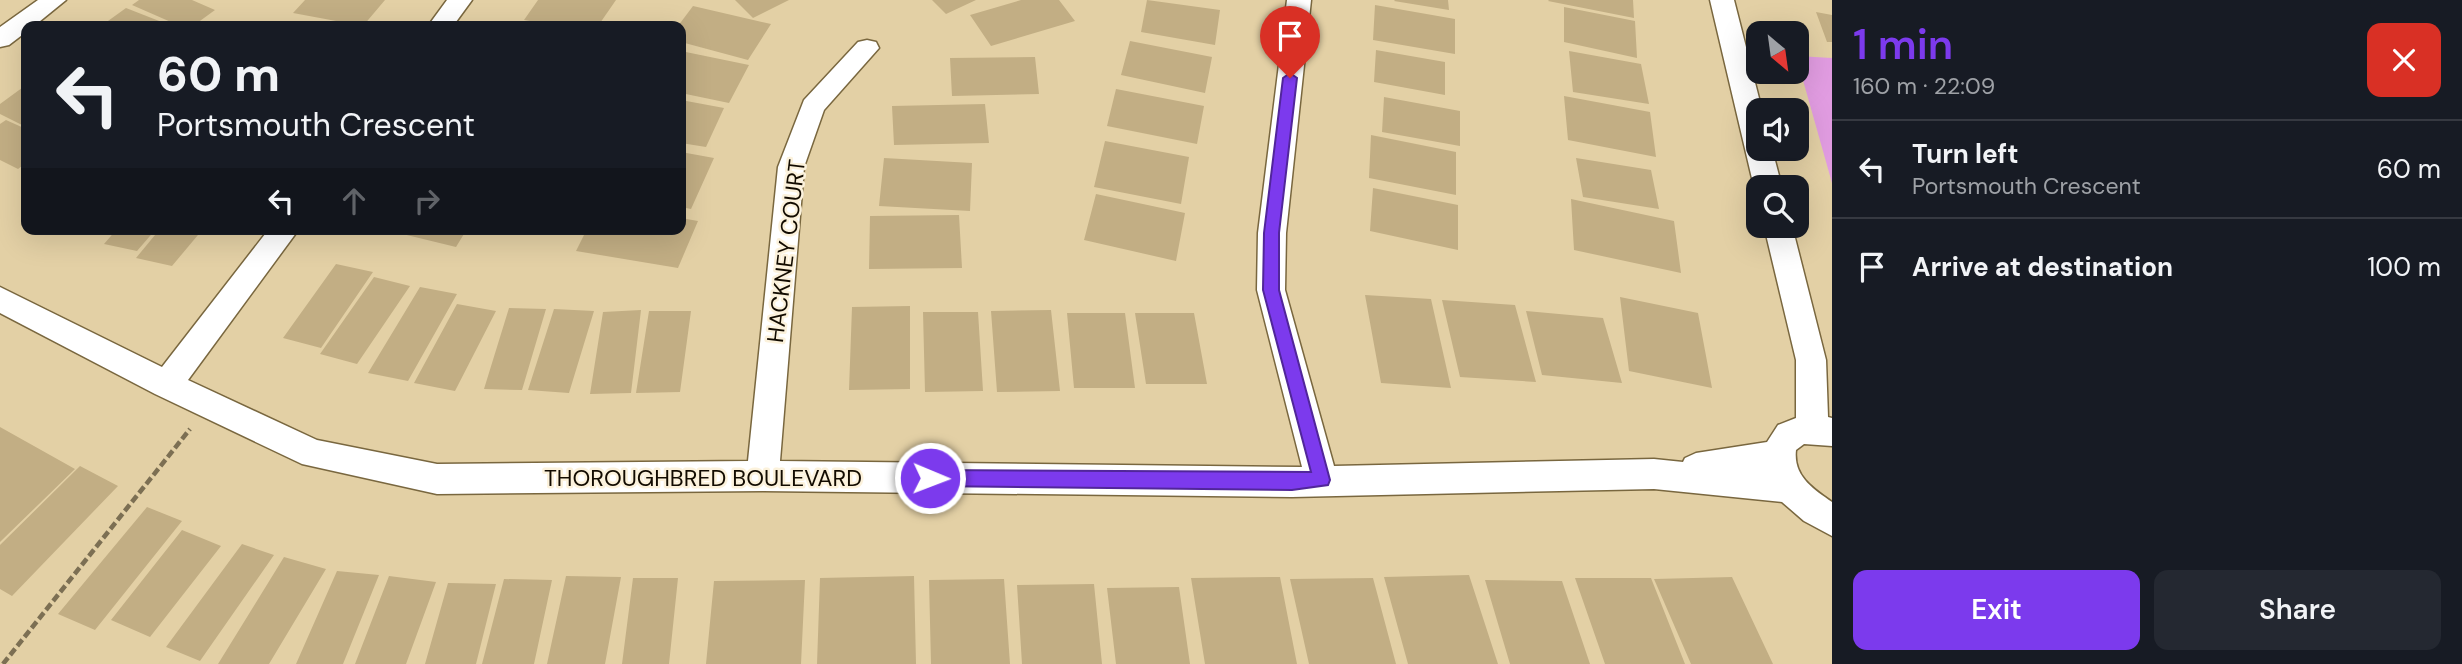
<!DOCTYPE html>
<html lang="en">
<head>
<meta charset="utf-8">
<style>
	body { margin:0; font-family:"DM Sans",sans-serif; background:#242831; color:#f1f3f6; height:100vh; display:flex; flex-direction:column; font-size:26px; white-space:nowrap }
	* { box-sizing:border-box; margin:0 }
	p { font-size:23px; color:#9ea1a6 }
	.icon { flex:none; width:38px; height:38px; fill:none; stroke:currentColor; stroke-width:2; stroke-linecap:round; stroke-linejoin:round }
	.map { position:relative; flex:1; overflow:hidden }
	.side { display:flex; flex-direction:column; background:#171b24; width:630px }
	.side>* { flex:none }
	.top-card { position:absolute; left:21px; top:21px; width:665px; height:214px; border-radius:14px; box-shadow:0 7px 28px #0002; background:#171b24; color:#f1f3f6; overflow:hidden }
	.needle { width:46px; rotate:151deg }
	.controls { position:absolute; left:1746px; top:21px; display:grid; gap:14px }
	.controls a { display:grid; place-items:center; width:63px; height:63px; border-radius:14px; background:#171b24; box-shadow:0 7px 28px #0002; font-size:35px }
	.pin { position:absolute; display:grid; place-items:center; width:60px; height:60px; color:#fff; margin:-72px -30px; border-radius:50% 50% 50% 0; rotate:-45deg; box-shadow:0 0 7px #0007 }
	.pin .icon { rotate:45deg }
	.me { position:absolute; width:77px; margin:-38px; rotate:91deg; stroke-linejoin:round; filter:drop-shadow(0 0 5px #0008) }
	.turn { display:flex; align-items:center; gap:24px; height:147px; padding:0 21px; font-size:32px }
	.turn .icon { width:91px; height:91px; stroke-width:2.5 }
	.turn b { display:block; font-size:49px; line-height:60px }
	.lanes { display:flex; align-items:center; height:66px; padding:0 21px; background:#0003; justify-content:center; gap:35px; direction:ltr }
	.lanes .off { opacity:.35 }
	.round { display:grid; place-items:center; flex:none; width:74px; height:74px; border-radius:14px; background:#242831 }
	.headline { display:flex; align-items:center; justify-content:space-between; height:119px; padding:0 21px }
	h1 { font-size:42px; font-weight:600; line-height:52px; color:#7c3aed }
	.action { display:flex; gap:14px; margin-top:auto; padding:14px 21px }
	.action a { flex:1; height:80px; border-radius:14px; background:#7c3aed; color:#fff; font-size:28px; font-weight:600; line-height:80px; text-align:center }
	.action a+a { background:#242831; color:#f1f3f6 }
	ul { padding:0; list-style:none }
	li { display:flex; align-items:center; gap:21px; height:98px; padding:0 21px; border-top:2px solid #363941 }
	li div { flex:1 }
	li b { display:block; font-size:26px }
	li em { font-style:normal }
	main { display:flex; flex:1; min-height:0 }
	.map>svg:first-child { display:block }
	.green { fill:#e19ce1 }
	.building { fill:#c2ae84 }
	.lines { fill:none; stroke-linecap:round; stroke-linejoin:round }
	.street-casing { stroke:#79673f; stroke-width:3 }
	.path { stroke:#7c6f53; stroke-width:4.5; stroke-dasharray:8 3.5; stroke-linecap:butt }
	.street { fill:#fff; fill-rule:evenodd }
	.route { fill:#7c3aed; stroke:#51269a; stroke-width:2 }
	.labels { text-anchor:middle; stroke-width:5; stroke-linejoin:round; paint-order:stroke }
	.street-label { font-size:23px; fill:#120b00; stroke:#fcf2dc }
</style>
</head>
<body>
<main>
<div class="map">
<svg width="1832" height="664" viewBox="0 0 1832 664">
	<rect width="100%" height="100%" fill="#e3d0a5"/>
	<path class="green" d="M1797 56 1832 58V183L1797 59Z"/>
	<path class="building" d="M139 0H192L215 10 193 26H180L132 5Z
		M305 0H385L363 26 293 13Z
		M538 0H616L598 26H559L524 20Z
		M735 0H789L753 18Z
		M932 0H976L946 14Z
		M1021 0H1059L1075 21 991 46 970 15Z
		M1147 0 1220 10 1215 45 1141 32Z
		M1395 0H1448L1449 10 1394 1Z
		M1549 0H1633L1634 18 1548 1Z
		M1375 5 1455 19V54L1373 40Z
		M693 6 771 24 748 60 681 42V26H678Z
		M1564 7 1635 21 1637 58 1564 42Z
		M126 8 172 26H101Z
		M1816 12 1832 15V42H1827Z
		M1130 41 1212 57 1205 93 1121 75Z
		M1376 50 1445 62V95L1374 82Z
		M681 51 749 65 729 103 681 93Z
		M1569 51 1641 64 1649 104 1573 92Z
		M1035 57 1039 94 952 96 950 58Z
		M26 85V127L0 114V104Z
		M1116 89 1204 106 1197 144 1107 126Z
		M1564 96 1650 112 1656 157 1568 140Z
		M1384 97 1460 111V146L1382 132Z
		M681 100 724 108 706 147 681 143Z
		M985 104 989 143 894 145 892 106Z
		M6 120 26 129V163L18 169 0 160V124Z
		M1371 135 1456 152V195L1369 178Z
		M1105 141 1189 157 1181 204 1094 187Z
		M681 152 714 158 691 209 681 207Z
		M884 158 972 163 970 211 879 206Z
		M1576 158 1651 170 1659 209 1583 197Z
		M1373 188 1458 205V250L1370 231Z
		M1096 194 1185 213 1176 261 1084 240Z
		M1571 199 1674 221 1681 273 1574 250Z
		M959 215 962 268 869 269 870 216Z
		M681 218 698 221 678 268 576 251 587 229H681Z
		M117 229H156L137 251 104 244Z
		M160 229H203L172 266 136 258Z
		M382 229H467L456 247Z
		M336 264 373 272 321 348 283 338Z
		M374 277 410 286 357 364 320 354Z
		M420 287 457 294 408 381 368 373Z
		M1365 295 1431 299 1451 388 1381 383Z
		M1620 297 1698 313 1712 388 1629 371Z
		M1442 300 1515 305 1536 382 1460 377Z
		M457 304 496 311 455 391 414 383Z
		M910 306V389L849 390 852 307Z
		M509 308 546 309 522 390 484 389Z
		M554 309 594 311 569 393 528 390Z
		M641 310 631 393 590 394 603 312Z
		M1051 310 1060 391 997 392 991 311Z
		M649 311H691L680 392 636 393Z
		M1526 311 1603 318 1622 383 1542 375Z
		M923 312H978L983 391 925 392Z
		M1067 313H1125L1135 388H1074Z
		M1135 313H1194L1207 384H1146Z
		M0 427 75 469 0 542Z
		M80 466 118 486 12 596 0 589V545Z
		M147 507 182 521 95 630 58 614Z
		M182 530 221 546 150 637 111 620Z
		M242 544 274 555 200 661 166 647Z
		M284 557 326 569 269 664H218Z
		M337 571 379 575 343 664H296Z
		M1469 575 1498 664H1408L1384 577Z
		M389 576 436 582 406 664H355Z
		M566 576 621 577 605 664H547Z
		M914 576 916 664H817L820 578Z
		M1280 577 1297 664H1205L1191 578Z
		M1732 577 1773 664H1691L1654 579Z
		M633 578H678L669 664H622Z
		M1373 578 1396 664H1309L1290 579Z
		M1575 578H1651L1685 664H1605Z
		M504 579 552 580 534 664H482Z
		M1004 579 1010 664H931L929 580Z
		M805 580 801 664H706L714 581Z
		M1485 580 1562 581 1590 664H1510Z
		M448 583 496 584 476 664H425Z
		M1094 584 1102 664H1022L1017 585Z
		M1179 587 1190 664H1116L1107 588Z"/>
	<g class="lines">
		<g class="street-casing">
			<path id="street" d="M38 0H66L34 26H26V32L9 45 0 47V27Z
				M447 0H472L453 26H428Z
				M1287 0H1311L1286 233 1285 290 1334 466 1654 459 1683 462 1685 458 1696 453 1767 442 1778 425 1796 418V360L1764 226H1792L1826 360 1828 417 1832 418V446L1804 444 1796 450C1793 476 1813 489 1832 502V536L1804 521 1782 502 1654 489 1292 497 763 491 437 494 302 464 155 394 0 313V287L162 367 269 229H299L188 380 317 440 437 464 748 461 778 167 804 100 858 42 867 40 876 42 879 48 824 110 804 167 780 461 1302 467 1257 290 1258 233Z
				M1710 0H1734L1762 110H1759V149H1772L1782 187H1759V194L1754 187Z"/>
		</g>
		<path class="path" d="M3 664 190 429"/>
		<use href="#street" class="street"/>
	</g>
	<path class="route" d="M1290 73 1297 78 1279 233V290L1330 480 1328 485 1292 490 930 486 924 483 921 478 924 472 930 470 1311 472 1263 290 1264 233 1283 78Z"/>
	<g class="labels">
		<g class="street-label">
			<text transform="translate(786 251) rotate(-83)" y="8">HACKNEY COURT</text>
			<text x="703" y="486">THOROUGHBRED BOULEVARD</text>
		</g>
	</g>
</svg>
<div class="controls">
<a><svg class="needle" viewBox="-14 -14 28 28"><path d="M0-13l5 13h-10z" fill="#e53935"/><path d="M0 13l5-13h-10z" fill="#9ea1a6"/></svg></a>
<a><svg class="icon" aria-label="sound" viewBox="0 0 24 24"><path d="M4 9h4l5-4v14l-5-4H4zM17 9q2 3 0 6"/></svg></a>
<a><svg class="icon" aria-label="search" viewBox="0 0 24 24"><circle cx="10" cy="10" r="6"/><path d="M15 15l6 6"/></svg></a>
</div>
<div class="pin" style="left:1290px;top:78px;background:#d93025"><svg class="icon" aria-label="arrive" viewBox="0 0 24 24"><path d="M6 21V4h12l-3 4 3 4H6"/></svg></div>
<svg class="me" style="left:930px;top:478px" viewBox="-20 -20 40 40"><circle r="17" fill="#7c3aed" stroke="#fff" stroke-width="3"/><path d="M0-11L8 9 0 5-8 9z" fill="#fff"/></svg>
<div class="top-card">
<div class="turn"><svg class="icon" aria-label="left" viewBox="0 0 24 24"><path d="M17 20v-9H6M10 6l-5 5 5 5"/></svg><div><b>60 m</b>Portsmouth Crescent</div></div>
<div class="lanes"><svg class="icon" aria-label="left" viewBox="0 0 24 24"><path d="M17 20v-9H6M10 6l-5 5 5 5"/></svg><svg class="icon off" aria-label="ahead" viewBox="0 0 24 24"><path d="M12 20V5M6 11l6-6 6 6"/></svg><svg class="icon off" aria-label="right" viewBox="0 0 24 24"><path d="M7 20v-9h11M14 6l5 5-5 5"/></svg></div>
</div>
</div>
<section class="side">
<div class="headline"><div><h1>1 min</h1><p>160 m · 22:09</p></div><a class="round" style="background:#d93025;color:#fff"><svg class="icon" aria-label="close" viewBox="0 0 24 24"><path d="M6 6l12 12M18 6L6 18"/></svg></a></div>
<ul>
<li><svg class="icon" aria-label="left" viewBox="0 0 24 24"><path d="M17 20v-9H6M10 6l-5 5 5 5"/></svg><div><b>Turn left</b><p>Portsmouth Crescent</p></div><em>60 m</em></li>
<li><svg class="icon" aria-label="arrive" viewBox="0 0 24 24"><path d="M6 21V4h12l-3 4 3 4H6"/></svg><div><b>Arrive at destination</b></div><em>100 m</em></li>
</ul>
<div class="action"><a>Exit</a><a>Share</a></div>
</section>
</main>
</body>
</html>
